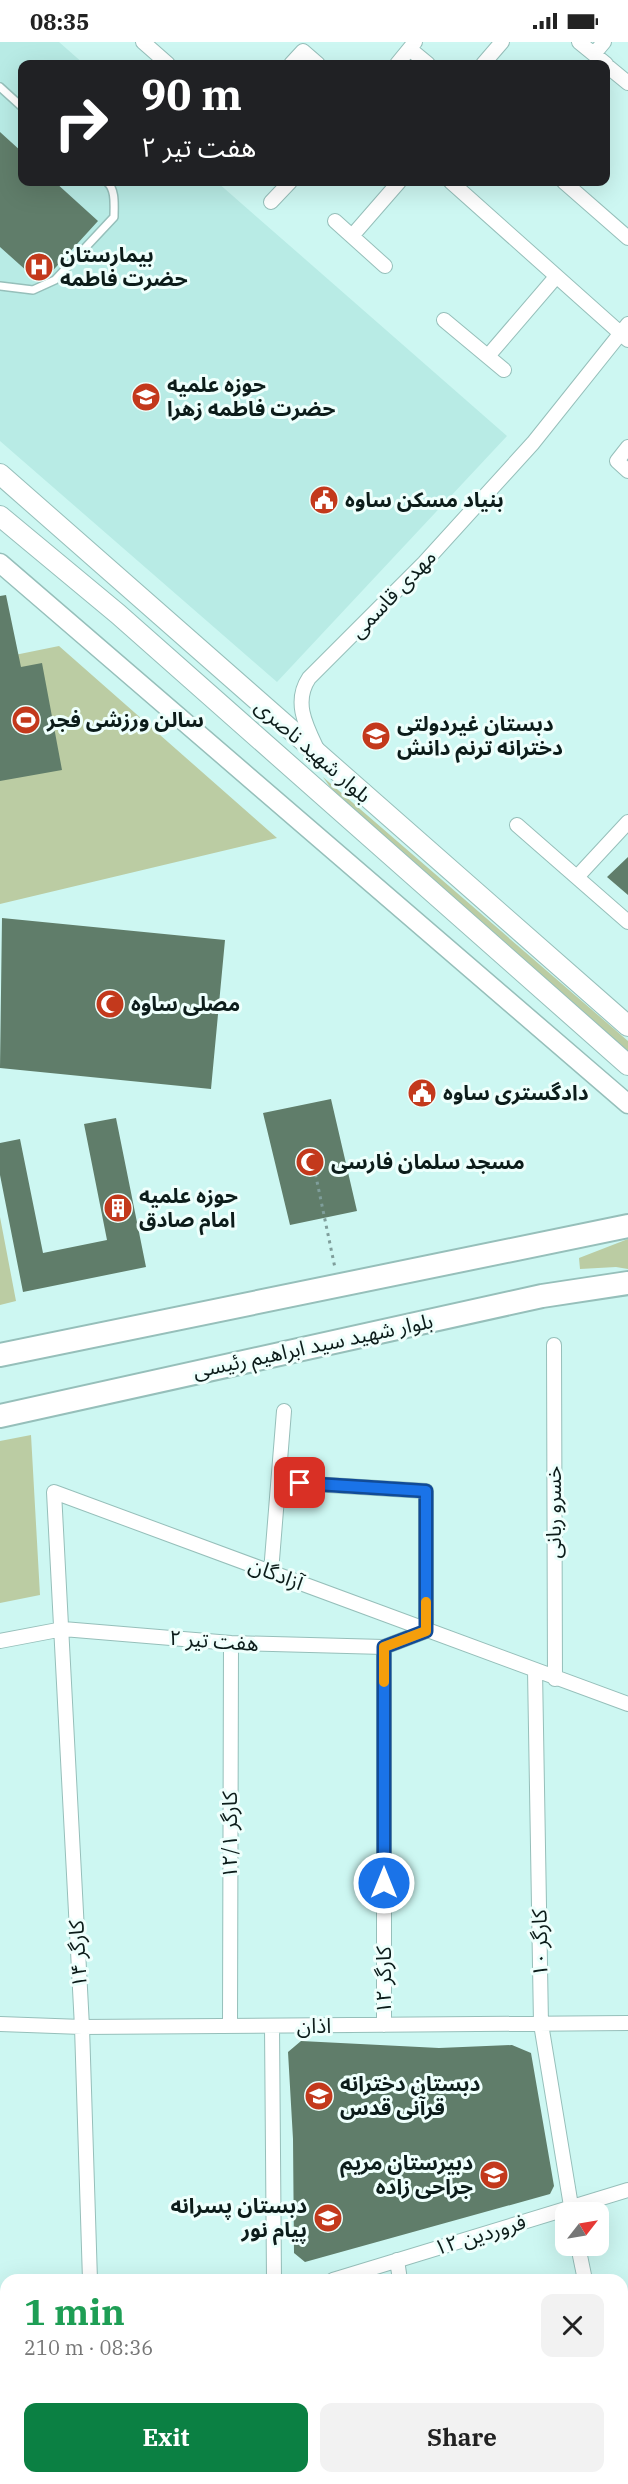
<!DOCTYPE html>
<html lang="en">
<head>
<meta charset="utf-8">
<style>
	body { margin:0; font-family:"IBM Plex Serif","Noto Sans Arabic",serif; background:#f2f2f2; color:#222; height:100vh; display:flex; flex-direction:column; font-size:22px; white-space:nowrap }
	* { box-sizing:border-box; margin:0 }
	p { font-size:20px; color:#767676 }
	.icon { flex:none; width:33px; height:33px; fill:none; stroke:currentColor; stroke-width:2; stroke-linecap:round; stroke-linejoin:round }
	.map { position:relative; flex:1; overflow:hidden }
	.panel { position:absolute; left:0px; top:2232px; width:628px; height:210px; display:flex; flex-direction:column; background:#fff; border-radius:18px 18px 0 0; box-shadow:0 6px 24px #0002 }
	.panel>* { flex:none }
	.hud { position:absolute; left:18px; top:18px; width:592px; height:126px; border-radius:12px; box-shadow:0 6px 24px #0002; background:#202124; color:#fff; overflow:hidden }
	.needle { width:39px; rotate:59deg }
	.tools { position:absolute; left:555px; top:2160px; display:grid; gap:12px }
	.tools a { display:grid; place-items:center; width:54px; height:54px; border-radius:12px; background:#fff; box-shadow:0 6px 24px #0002; font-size:30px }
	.pin { position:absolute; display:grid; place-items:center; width:51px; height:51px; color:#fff; margin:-26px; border-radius:12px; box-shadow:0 3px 9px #0006 }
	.me { position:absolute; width:66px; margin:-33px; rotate:0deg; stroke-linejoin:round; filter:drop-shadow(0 0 4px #0008) }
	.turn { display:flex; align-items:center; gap:21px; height:126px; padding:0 24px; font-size:27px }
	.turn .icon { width:78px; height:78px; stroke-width:2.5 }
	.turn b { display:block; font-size:42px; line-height:51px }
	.round { display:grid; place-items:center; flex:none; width:63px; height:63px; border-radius:12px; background:#f2f2f2 }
	.overview { display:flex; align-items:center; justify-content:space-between; height:102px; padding:0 24px }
	h1 { font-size:36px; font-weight:700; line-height:45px; color:#1e9e55 }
	.cta { display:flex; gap:12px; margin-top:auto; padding:12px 24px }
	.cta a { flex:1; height:69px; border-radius:12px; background:#0b8043; color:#fff; font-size:24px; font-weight:700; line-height:69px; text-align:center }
	.cta a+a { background:#f2f2f2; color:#222 }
	.status { display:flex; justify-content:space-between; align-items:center; height:42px; padding:0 30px; background:#fff; direction:ltr }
	.status svg { height:16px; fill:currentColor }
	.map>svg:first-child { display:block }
	.built { fill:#b8ebe5 }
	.green { fill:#bbcca3 }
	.building { fill:#607d6a }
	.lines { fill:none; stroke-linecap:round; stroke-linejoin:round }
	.service-casing { stroke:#96bfba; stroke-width:10 }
	.minor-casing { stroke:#96bfba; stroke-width:16 }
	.tertiary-casing { stroke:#96bfba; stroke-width:21 }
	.secondary-casing { stroke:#96bfba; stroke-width:22 }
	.primary-casing { stroke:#96bfba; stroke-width:26 }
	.path { stroke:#7f9e9b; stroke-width:3; stroke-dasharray:3 4.5; stroke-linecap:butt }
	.service { stroke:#fff; stroke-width:7 }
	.minor { stroke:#fff; stroke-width:14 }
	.tertiary { stroke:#fff; stroke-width:18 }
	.secondary { stroke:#fff; stroke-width:20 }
	.primary { stroke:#fff; stroke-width:22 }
	.route-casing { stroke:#114b97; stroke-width:15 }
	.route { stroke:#1a73e8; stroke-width:10 }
	.slow { stroke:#f59e0b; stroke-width:10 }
	.labels { text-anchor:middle; stroke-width:6; stroke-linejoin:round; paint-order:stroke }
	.poi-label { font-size:21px; font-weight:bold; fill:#0c1c1a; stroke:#eefffc; text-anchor:start }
	.street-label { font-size:21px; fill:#0c1c1a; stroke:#eefffc }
</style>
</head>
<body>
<div class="status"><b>08:35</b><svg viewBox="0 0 49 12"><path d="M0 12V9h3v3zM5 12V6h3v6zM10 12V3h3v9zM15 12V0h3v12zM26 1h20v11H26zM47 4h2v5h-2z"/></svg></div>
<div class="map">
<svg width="628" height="2442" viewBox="0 0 628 2442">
	<rect width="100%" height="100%" fill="#cdf7f2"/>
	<path class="built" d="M0 0H59L84 22H22V140H217L507 394 277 640 0 399Z"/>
	<path class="green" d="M59 604 277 796 0 862V616Z
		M323 735 628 999V1010L342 762Z
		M0 1175 16 1259 0 1263Z
		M628 1197V1227L616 1225 580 1227 579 1216Z
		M31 1393 40 1553 0 1561V1399Z"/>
	<path class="building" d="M0 90 22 110V140H55L98 179 46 236 38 239 0 205Z
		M6 553 21 625 42 621 62 728 0 739V554Z
		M628 815V853L607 835Z
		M2 876 225 898 211 1047 0 1026Z
		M331 1057 357 1169 290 1183 263 1071Z
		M116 1076 146 1225 23 1250 0 1133V1101L20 1097 43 1211 107 1198 84 1082Z
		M301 1999 439 2006 512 2003 531 2011 554 2144 550 2152 305 2220 294 2211 293 2097 288 2010Z"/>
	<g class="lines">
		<g class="service-casing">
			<path id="service" d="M0 45 22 65
				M0 244 33 248 55 238 114 175C114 163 116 148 107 140"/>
		</g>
		<g class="minor-casing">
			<path id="minor" d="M143 0 168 22
				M579 0 606 22
				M411 8 428 22
				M594 12 604 0
				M291 22 303 9 318 22
				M397 22 415 0
				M483 22 502 0
				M606 23 628 41
				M451 140 628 298
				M564 140 628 196
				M271 160 290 140
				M335 179 385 224
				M352 194 399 140
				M444 278 504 328
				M488 314 555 236
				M628 405 617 419 628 429
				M317 707C306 684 293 660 309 636L424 521 533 401 628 282
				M517 783 628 880
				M577 835 628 780
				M554 1303 555 1637
				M280 1440 426 1449V1589
				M271 1530 284 1369
				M0 1599 63 1587 231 1601 384 1605 426 1589
				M384 1605V1983
				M535 1628 541 1982 572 2170
				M0 1982 82 1985 628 1981
				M230 1984 231 1601
				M272 1984 274 2238
				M578 2204 585 2238
				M397 2218 400 2238
				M90 2238 82 1985 54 1450 628 1662
				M333 2238 628 2148
				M96 2436V2442
				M278 2436V2442
				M431 2436 432 2442
				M622 2436 623 2442"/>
		</g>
		<g class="tertiary-casing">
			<path id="tertiary" d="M0 521 628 1062"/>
		</g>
		<g class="secondary-casing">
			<path id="secondary" d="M0 432 628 984
				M0 474 118 572 628 1023"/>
		</g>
		<g class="primary-casing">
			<path id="primary" d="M0 1313 628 1184
				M0 1374 542 1254 628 1241"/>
		</g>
		<path class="path" d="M314 1125 335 1226"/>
		<use href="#service" class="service"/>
		<use href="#minor" class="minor"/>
		<use href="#tertiary" class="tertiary"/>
		<use href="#secondary" class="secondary"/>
		<use href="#primary" class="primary"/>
	</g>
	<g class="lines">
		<g class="route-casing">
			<path id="route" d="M300 1441 426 1449V1589L384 1605V1841"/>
		</g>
		<use href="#route" class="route"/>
		<path class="slow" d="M384 1640V1605L426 1589V1560"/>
	</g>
	<defs>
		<g id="hospital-disc" transform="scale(1.5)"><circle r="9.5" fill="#c3391c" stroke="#eefffc"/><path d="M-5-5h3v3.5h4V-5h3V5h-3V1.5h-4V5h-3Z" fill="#fff"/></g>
		<g id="university-disc" transform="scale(1.5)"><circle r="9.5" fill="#c3391c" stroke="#eefffc"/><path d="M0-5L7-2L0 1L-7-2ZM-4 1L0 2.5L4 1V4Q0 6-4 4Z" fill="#fff"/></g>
		<g id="civic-disc" transform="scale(1.5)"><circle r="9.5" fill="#c3391c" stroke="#eefffc"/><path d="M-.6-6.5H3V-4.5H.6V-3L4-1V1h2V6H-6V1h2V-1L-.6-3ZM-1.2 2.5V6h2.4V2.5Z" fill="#fff"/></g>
		<g id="stadium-disc" transform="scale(1.5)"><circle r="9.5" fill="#c3391c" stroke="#eefffc"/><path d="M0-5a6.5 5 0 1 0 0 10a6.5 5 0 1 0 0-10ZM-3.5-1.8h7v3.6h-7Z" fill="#fff"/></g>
		<g id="school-disc" transform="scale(1.5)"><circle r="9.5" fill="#c3391c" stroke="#eefffc"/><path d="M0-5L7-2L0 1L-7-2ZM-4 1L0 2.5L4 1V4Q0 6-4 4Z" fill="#fff"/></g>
		<g id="mosque-disc" transform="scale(1.5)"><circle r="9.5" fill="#c3391c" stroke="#eefffc"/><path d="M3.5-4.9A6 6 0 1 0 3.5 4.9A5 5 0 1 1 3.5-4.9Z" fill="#fff"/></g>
		<g id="building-disc" transform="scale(1.5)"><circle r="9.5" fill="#c3391c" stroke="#eefffc"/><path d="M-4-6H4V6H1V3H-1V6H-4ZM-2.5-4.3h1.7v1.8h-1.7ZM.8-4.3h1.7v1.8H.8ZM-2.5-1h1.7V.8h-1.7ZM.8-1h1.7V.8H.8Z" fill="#fff"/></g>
	</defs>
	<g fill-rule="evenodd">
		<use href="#hospital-disc" x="39" y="225"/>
		<use href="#university-disc" x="146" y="355"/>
		<use href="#civic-disc" x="324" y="458"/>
		<use href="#stadium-disc" x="26" y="678"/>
		<use href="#school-disc" x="376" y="694"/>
		<use href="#mosque-disc" x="110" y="962"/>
		<use href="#civic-disc" x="422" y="1051"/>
		<use href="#mosque-disc" x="310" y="1120"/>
		<use href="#building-disc" x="118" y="1166"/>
		<use href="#school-disc" x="319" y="2054"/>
		<use href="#school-disc" x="494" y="2133"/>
		<use href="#school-disc" x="328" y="2176"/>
	</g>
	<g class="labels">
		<g class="poi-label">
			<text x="60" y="220">بیمارستان<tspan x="60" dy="24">حضرت فاطمه</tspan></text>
			<text x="167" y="350">حوزه علمیه<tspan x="167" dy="24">حضرت فاطمه زهرا</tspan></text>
			<text x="345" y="465">بنیاد مسکن ساوه</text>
			<text x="47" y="685">سالن ورزشی فجر</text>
			<text x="397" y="689">دبستان غیردولتی<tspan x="397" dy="24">دخترانه ترنم دانش</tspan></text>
			<text x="131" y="969">مصلی ساوه</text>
			<text x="443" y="1058">دادگستری ساوه</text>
			<text x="331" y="1127">مسجد سلمان فارسی</text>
			<text x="139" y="1161">حوزه علمیه<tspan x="139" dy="24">امام صادق</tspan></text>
			<text x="340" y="2049">دبستان دخترانه<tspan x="340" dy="24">قرآنی قدس</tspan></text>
			<text x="473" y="2128" text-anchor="end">دبیرستان مریم<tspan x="473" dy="24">جراحی زاده</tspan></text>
			<text x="307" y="2171" text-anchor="end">دبستان پسرانه<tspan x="307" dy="24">پیام نور</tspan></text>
		</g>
		<g class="street-label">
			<text transform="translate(393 552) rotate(-46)" y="7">مهدی قاسمی</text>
			<text transform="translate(313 709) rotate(41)" y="7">بلوار شهید ناصری</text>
			<text transform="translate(313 1304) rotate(-12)" y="7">بلوار شهید سید ابراهیم رئیسی</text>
			<text transform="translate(554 1470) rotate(-90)" y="7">خسرو ربانی</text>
			<text transform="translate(276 1532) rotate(21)" y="7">آزادگان</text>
			<text transform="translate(214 1599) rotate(4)" y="7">هفت تیر ۲</text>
			<text transform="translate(230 1793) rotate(-90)" y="7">کارگر ۱۲/۱</text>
			<text transform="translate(540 1901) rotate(-91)" y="7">کارگر ۱۰</text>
			<text transform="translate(78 1912) rotate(-93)" y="7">کارگر ۱۴</text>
			<text transform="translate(384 1938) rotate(-90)" y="7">کارگر ۱۲</text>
			<text x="314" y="1991">اذان</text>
			<text transform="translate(480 2193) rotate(-17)" y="7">۱۲ فروردین</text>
		</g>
	</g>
</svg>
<div class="tools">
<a><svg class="needle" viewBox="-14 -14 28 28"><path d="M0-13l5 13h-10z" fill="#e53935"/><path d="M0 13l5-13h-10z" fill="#767676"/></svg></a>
</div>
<div class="pin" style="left:300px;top:1441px;background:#d93025"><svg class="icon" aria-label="arrive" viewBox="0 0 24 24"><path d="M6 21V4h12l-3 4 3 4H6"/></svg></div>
<svg class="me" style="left:384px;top:1841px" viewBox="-20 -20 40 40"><circle r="17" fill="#1a73e8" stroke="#fff" stroke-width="3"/><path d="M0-11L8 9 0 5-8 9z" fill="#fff"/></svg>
<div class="hud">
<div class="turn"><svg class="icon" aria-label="right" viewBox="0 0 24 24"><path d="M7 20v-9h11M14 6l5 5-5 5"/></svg><div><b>90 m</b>هفت تیر ۲</div></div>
</div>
<section class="panel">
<div class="overview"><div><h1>1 min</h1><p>210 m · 08:36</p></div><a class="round"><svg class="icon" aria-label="close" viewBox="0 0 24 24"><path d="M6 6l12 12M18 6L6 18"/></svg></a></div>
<div class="cta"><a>Exit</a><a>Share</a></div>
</section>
</div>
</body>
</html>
